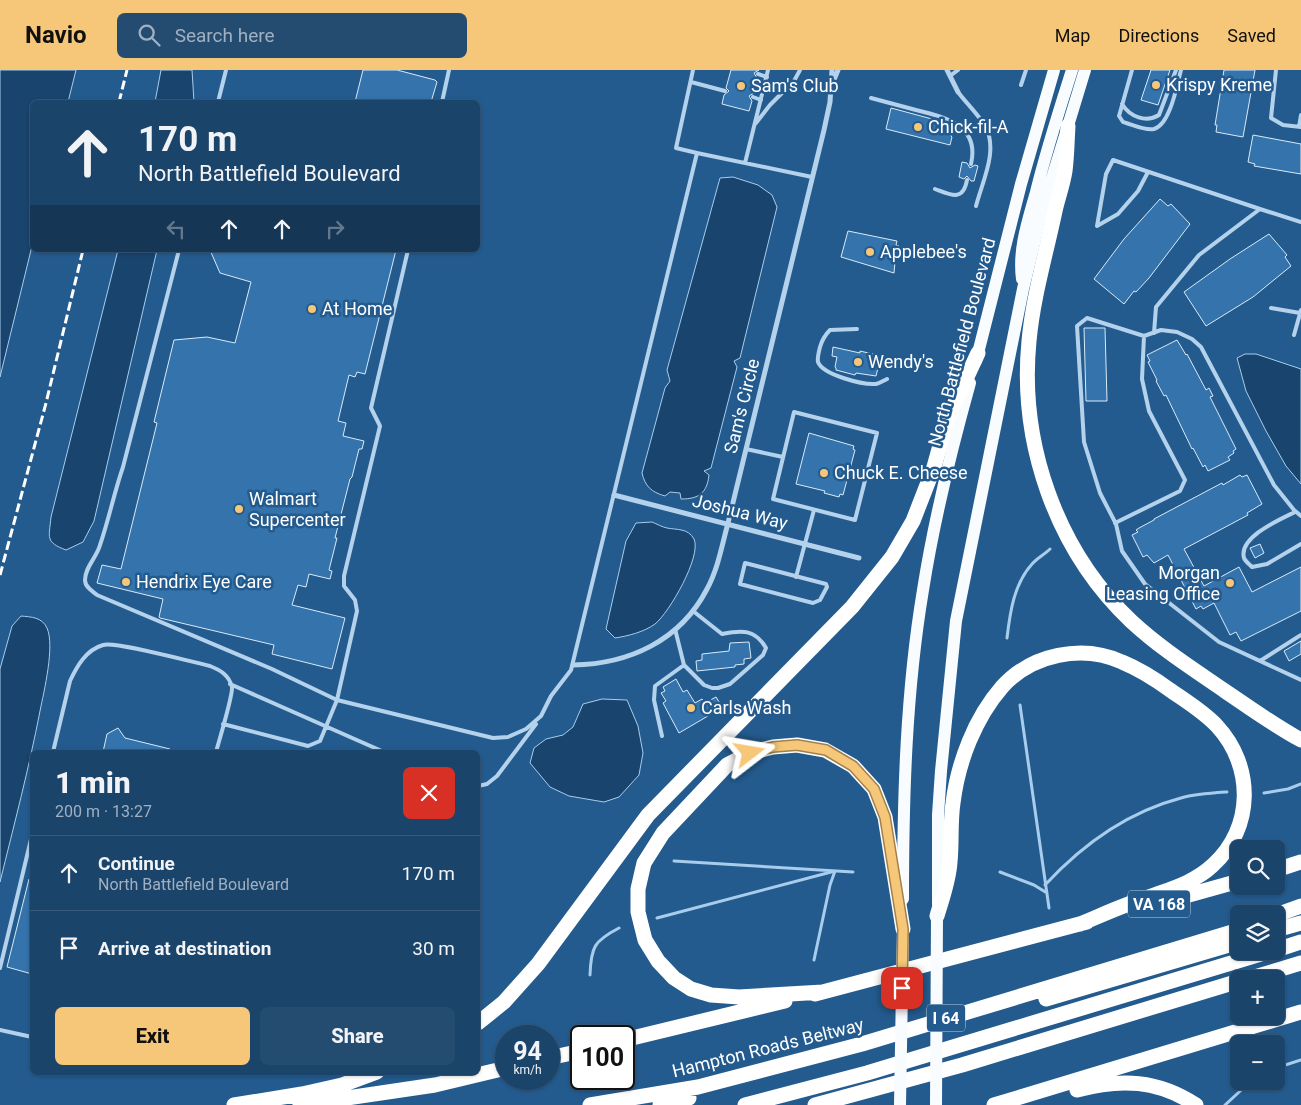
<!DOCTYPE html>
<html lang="en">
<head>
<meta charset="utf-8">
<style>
	body { margin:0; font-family:Roboto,sans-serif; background:#244b70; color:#f1f3f6; height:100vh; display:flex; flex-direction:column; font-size:19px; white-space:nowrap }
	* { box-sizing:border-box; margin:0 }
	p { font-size:16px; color:#a0b0c1 }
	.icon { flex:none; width:28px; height:28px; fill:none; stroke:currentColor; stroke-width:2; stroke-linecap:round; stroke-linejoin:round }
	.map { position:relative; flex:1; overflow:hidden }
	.details { position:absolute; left:30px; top:680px; width:450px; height:325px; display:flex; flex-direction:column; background:#1b446a; border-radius:8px; box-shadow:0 1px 4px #0004,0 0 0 1px #395c7e }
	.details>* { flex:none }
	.hud { position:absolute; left:30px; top:30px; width:450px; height:152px; border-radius:8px; box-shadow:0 1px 4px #0004,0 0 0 1px #395c7e; background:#1b446a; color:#f1f3f6; overflow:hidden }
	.buttons { position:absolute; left:1230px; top:770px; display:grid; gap:10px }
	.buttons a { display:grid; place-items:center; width:55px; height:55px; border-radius:8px; background:#1b446a; box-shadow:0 1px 4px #0004,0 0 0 1px #395c7e; font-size:25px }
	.speed { position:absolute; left:495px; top:955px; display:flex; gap:10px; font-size:25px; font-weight:700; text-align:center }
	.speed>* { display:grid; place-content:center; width:65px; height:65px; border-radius:50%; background:#1b446a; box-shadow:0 1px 4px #0004,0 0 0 1px #395c7e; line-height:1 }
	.speed small { font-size:12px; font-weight:400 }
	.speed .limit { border:2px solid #111; border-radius:8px; background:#fff; color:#111 }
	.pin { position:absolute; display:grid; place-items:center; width:42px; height:42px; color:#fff; margin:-21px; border-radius:10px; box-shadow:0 2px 8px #0006 }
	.me { position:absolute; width:55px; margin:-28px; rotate:76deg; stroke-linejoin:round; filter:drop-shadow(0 0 4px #0008) }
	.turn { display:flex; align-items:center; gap:18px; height:105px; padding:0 25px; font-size:22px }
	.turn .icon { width:65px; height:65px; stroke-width:2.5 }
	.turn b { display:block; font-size:35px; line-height:42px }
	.lanes { display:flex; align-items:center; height:48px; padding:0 25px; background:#0003; justify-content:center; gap:25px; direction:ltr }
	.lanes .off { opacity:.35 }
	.round { display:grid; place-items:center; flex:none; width:52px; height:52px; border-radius:8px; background:#244b70 }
	.head { display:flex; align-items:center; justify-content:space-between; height:85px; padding:0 25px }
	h1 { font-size:30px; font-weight:800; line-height:38px }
	.cta { display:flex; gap:10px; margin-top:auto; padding:10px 25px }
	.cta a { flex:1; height:58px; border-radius:8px; background:#f6c778; color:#111; font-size:20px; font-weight:800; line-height:58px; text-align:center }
	.cta a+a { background:#244b70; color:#f1f3f6 }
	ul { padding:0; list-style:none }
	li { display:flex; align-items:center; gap:15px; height:75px; padding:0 25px; border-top:1px solid #395c7e }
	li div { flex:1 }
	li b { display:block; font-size:19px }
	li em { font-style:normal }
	header { display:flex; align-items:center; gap:30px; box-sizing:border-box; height:70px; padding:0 25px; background:#f6c778; color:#111 }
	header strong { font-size:24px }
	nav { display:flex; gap:28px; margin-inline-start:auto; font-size:18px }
	.search { width:350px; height:45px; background:#244b70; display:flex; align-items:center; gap:12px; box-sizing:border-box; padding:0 18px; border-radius:8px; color:#a0b0c1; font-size:19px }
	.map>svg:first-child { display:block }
	.water { fill:#19446e; stroke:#a8cdec }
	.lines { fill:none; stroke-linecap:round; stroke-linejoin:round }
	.stream { stroke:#a8cdec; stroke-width:3 }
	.building { fill:#3473ab; stroke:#d9eaf8 }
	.lane { stroke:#b4d2eb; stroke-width:4 }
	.street { stroke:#b4d2eb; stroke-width:5 }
	.primary { stroke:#f9fcff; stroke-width:12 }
	.highway { stroke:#fff; stroke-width:15 }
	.rail { stroke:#fff; stroke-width:3; stroke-dasharray:9 4; stroke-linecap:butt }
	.primary-bridge { stroke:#f9fcff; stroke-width:12 }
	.route-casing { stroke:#a0814e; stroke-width:12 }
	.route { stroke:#f6c778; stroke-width:9 }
	.poi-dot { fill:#f6c778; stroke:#245b8e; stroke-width:2 }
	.labels { text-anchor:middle; stroke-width:5; stroke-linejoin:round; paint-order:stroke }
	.shield { fill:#245b8e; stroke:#bdcedd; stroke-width:1 }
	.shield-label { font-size:16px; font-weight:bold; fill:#fff }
	.poi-label { font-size:18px; fill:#fff; stroke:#245b8e; text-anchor:start }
	.street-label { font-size:18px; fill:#fff; stroke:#245b8e }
</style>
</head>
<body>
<header>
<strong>Navio</strong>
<div class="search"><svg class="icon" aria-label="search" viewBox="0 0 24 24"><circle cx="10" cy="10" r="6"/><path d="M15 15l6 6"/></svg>Search here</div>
<nav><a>Map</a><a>Directions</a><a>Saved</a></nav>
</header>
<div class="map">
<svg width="1301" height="1035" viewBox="0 0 1301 1035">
	<rect width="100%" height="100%" fill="#245b8e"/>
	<path class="water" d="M0 0H76L68 32H32V176L0 307Z
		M161 0H192L194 32H155Z
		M733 107 758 115 772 125 777 137 740 288 734 291 737 297 711 398 704 401 709 405C707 423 699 429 681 429L680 423 670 422 665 426C651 422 645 416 642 403L665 318 670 311 667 300 720 108Z
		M118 180H157L94 451 83 472 66 480C45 472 49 468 51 447Z
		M1245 284H1256L1301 299V414L1286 396 1266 361 1246 321 1237 288Z
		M652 452C657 454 662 457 667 458 677 460 688 458 694 469 702 486 669 543 655 554 644 562 628 566 615 568L606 559 626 471 636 453Z
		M21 546C31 547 42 547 47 558 55 576 44 621 40 641 29 698 14 755 0 812V599L12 556Z
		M602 629 627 630 638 656 643 683 639 705 619 727 604 732 569 726 550 717 530 693 534 678 546 669 563 665 573 657 583 634Z"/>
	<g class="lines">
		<path class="stream" d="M1007 568C1010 542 1014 514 1032 494 1037 488 1045 484 1050 479
			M1020 635 1049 838
			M1264 723 1288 719 1301 714
			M674 791 853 802
			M1000 802 1034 815 1047 823
			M1045 815C1082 775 1128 742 1181 728 1195 724 1212 723 1227 722
			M657 848 835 801
			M814 890 830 815 835 801
			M590 905C591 877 594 871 619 858
			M1276 998 1301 990
			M1225 1035 1251 1011"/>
	</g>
	<path class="building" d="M363 0H397L435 10 437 12 431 32H355Z
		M731 0H759L754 3 757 8 754 23 749 26 752 31 749 41 722 34 724 25 729 21 726 18Z
		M1151 0H1170L1158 35 1141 30Z
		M1224 0H1255L1243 67 1216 62 1217 55H1215Z
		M891 38 947 53 951 58V66L952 67 950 75 886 59Z
		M1253 65 1301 74V104L1254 96 1255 94 1248 92Z
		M962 92 967 93 970 98 975 95 978 96 974 111H971L967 106 964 109 959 107Z
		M1160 129 1168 136 1171 134 1190 154 1149 208 1136 222 1134 221 1124 234 1094 209 1124 169Z
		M848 161 897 171 896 175 899 176 895 192 894 203 841 187Z
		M1269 164 1287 185 1285 187 1291 196 1253 227 1206 256 1184 222 1230 189Z
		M210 180H396L365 304 357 302 355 307 349 305 338 351 346 353 343 366 364 371 362 379H359L352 407 350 409 335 468H337L329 500 332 501 330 509 309 504 306 517 298 515 292 535 345 548 332 599 272 584 274 575 160 548 159 547 163 529 97 513 102 495 121 499 157 353 154 352 174 270 207 267 235 273 251 212 220 203Z
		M1084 258H1105L1107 331H1086Z
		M1177 270 1186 285 1187 284 1206 320 1209 318 1213 326 1210 327 1236 379 1233 381 1234 383 1228 387 1230 390 1208 401 1205 395 1203 397 1193 378 1192 379 1166 325 1164 326 1156 311 1157 310 1148 292 1150 291 1147 285Z
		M833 277 860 283V281L881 286 876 306 856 303 855 305 836 300V298L835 297 837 287 832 286Z
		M809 363 854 376 853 379 855 380 843 425 840 424 839 427 824 423 825 421 796 414Z
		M1240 405 1242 407 1247 405 1262 434 1247 443 1248 445 1184 479 1204 516 1239 497 1252 522 1301 497V541L1241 571 1236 562 1230 565 1214 533 1203 539 1201 536 1196 539 1168 485 1154 493 1147 485 1143 487 1132 465 1138 462 1136 460 1139 458 1154 450V449L1222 413 1223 415Z
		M1260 474 1264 483 1255 488 1250 478Z
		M1301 571V584L1289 591 1284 581Z
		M749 572 751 588 744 589V594L735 595V597L697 601 696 591 702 590V584L729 581 730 573Z
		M676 609 683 622 687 620 695 633 702 629 705 633 716 627 721 635 712 641 713 643 679 663 663 633 666 631 661 623 665 621 663 617Z
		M118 658 125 668 170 679 169 682H103L107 664Z
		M29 809H32V904L7 897Z"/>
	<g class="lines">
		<path class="lane" d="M693 0 676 78 697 83
			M1132 0 1119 46 1123 52C1131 54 1145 61 1154 59 1170 55 1177 15 1181 0
			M1276 0 1271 48 1283 55 1301 57
			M758 4 767 7
			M950 6 958 0
			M691 12 725 21
			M1021 15 1026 0
			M958 22C966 33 978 44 985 56 999 80 982 112 976 136
			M753 27 761 30
			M871 28C886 32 901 36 916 40 945 47 980 55 971 94
			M218 32 226 0
			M442 32 449 0
			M1122 34C1130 47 1146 53 1159 45L1176 0
			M756 53 770 35 794 11 800 0
			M1299 57 1301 45
			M745 93 768 0
			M1148 102 1138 121 1118 144 1097 156 1106 104 1113 90 1260 139
			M935 119C951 125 963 132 967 110
			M179 180 123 397C114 423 109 449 100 475 97 487 85 497 85 510 85 517 92 521 97 525L272 599 337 630 320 671 308 676 223 654
			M408 180 371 338 380 356 344 506V516L355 530 357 541 337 630 493 668 508 667 526 659 541 646 551 626 571 600 697 83 812 107
			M1271 238 1300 243
			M857 259 830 260C825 265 822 270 820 277 819 282 817 287 818 292 823 305 863 315 876 314 880 313 883 311 887 309
			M1154 263 1156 237 1199 185 1260 139 1301 152
			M1294 265 1301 240
			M794 342 877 363 855 450 773 429Z
			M746 379 783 387
			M1295 442C1281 449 1238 467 1244 488 1245 491 1249 494 1252 497L1267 494 1301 474
			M1301 446 1294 440 1274 415 1201 277 1192 269 1177 262 1161 260 1144 266 1087 248 1077 256 1084 372 1100 423 1116 454 1122 481 1145 514 1219 572 1301 610
			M1115 453 1180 421 1185 410 1149 341 1142 309 1144 266
			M745 493 826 514 827 517 820 530 813 533 740 514Z
			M796 507 814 440
			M675 559 684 595 704 615 712 618H718L730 614 763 585 766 578C755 559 742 560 722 564L693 541
			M1260 591 1301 565
			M230 614 384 682
			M662 666 654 630 655 616 684 595
			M53 682 70 611C77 596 86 580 103 575 115 571 192 592 210 596 220 600 229 605 232 617 233 625 219 671 216 682
			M478 716 487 714 497 706 536 654
			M0 898 32 765
			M0 960 32 967"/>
		<path class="street" d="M947 0 958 22
			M833 12 838 0
			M614 425 859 488
			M573 595C629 594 680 571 707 519 718 499 722 475 728 453L824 60 830 32 832 0"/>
		<path class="primary" d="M1022 209C1018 179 1028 151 1036 122 1046 81 1059 41 1072 0
			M976 291 1021 114 1054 0
			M903 829C903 726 906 622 923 520 934 450 951 381 970 313
			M938 834V745L941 701 956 551 1023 219 1042 141 1085 0"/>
		<path class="highway" d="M1068 56C1067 71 1067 86 1065 101 1063 114 1058 128 1055 141 1046 184 1033 227 1029 271 1019 373 1056 480 1131 551 1160 578 1193 599 1225 621 1250 638 1275 656 1301 670
			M1276 800 1301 792
			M1146 837 1239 811
			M1276 845 1301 836
			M937 846C942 829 949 810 950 792 952 773 950 753 953 733 958 692 975 648 1002 617 1032 584 1082 574 1122 592 1139 599 1155 609 1170 620 1186 631 1204 642 1217 656 1254 696 1254 758 1213 795 1194 813 1170 819 1146 828 1123 835 1102 845 1080 854
			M1276 860 1301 853
			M1276 880 1301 872
			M1248 909 1301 893
			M823 922 739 927 711 925 691 919 674 908 658 891 645 870 638 842V819L644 793 663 763 727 695 750 683 773 677 797 675 825 680 853 696 874 719 885 747 903 859
			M815 924 1087 852
			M1046 929 1239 872
			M478 953 504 932 538 894 648 745 852 537 892 487 913 451 934 397 947 350 978 283
			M624 970 785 931
			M549 988 581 981
			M1077 1020C1121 1008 1158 1010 1196 1035
			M234 1035 302 1024 342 1015 377 1002
			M300 1035 435 1015 506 998
			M590 1035 698 1017 862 974 1239 860
			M660 1035 689 1028
			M745 1035 867 1003 1271 881
			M815 1035 962 995 1239 911
			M994 1035 1301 942"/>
		<path class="rail" d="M119 32 127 0
			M0 505 46 333 83 180"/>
		<path class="primary-bridge" d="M900 1035 903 859
			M936 1035 937 846"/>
	</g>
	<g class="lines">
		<g class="route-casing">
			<path id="route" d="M750 683 773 677 797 675 826 680 853 696 874 719 885 747 903 859 902 918"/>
		</g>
		<use href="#route" class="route"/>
	</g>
	<g class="poi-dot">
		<circle cx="1156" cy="15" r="5"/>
		<circle cx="741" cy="16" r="5"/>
		<circle cx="918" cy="57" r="5"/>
		<circle cx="870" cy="182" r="5"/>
		<circle cx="312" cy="239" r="5"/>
		<circle cx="858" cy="292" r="5"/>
		<circle cx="824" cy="403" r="5"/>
		<circle cx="239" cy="439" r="5"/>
		<circle cx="126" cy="512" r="5"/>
		<circle cx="1230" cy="513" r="5"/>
		<circle cx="691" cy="638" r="5"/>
	</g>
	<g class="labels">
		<g class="shield">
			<rect x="1128" y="820.5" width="62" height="27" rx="4"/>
			<rect x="927" y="934.5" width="38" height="27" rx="4"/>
		</g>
		<g class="shield-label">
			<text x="1159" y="840">VA 168</text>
			<text x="946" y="954">I 64</text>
		</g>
		<g class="poi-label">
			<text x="1166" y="21">Krispy Kreme</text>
			<text x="751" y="22">Sam's Club</text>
			<text x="928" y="63">Chick-fil-A</text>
			<text x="880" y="188">Applebee's</text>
			<text x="322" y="245">At Home</text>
			<text x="868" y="298">Wendy's</text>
			<text x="834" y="409">Chuck E. Cheese</text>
			<text x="249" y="435">Walmart<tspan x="249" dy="21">Supercenter</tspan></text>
			<text x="1220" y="509" text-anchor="end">Morgan<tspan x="1220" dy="21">Leasing Office</tspan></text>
			<text x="136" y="518">Hendrix Eye Care</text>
			<text x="701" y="644">Carls Wash</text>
		</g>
		<g class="street-label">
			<text transform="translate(962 272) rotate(-75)" y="6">North Battlefield Boulevard</text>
			<text transform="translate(742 336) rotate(-76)" y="6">Sam's Circle</text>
			<text transform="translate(740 442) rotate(14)" y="6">Joshua Way</text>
			<text transform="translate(768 978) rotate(-14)" y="6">Hampton Roads Beltway</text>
		</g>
	</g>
</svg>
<div class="buttons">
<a><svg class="icon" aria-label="search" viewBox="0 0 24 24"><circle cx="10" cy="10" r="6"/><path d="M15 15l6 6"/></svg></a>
<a><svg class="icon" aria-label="layers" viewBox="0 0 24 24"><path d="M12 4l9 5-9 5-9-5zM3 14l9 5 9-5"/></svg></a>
<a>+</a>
<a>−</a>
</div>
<div class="speed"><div>94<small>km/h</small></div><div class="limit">100</div></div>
<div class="pin" style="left:902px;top:918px;background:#d93025"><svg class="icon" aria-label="arrive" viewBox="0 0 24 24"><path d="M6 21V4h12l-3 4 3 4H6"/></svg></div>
<svg class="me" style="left:750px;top:683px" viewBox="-20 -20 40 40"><path d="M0-17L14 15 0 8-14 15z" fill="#f6c778" stroke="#fff" stroke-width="4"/></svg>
<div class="hud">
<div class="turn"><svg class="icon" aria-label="ahead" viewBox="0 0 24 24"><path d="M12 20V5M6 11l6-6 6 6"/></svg><div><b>170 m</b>North Battlefield Boulevard</div></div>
<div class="lanes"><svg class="icon off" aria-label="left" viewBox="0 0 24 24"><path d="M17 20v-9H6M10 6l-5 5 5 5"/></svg><svg class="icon" aria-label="ahead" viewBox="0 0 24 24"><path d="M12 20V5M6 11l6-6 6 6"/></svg><svg class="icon" aria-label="ahead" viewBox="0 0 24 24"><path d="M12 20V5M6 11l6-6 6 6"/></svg><svg class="icon off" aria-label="right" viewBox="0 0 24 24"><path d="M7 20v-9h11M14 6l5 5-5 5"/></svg></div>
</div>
<section class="details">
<div class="head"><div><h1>1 min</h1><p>200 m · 13:27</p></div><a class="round" style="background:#d93025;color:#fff"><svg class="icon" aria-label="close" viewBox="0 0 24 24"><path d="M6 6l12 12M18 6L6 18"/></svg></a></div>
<ul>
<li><svg class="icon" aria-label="ahead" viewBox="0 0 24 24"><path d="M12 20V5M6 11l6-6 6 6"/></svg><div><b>Continue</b><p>North Battlefield Boulevard</p></div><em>170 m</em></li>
<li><svg class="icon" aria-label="arrive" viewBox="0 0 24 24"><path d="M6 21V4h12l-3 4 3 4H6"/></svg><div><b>Arrive at destination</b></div><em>30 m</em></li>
</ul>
<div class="cta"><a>Exit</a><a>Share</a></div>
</section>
</div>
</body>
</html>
